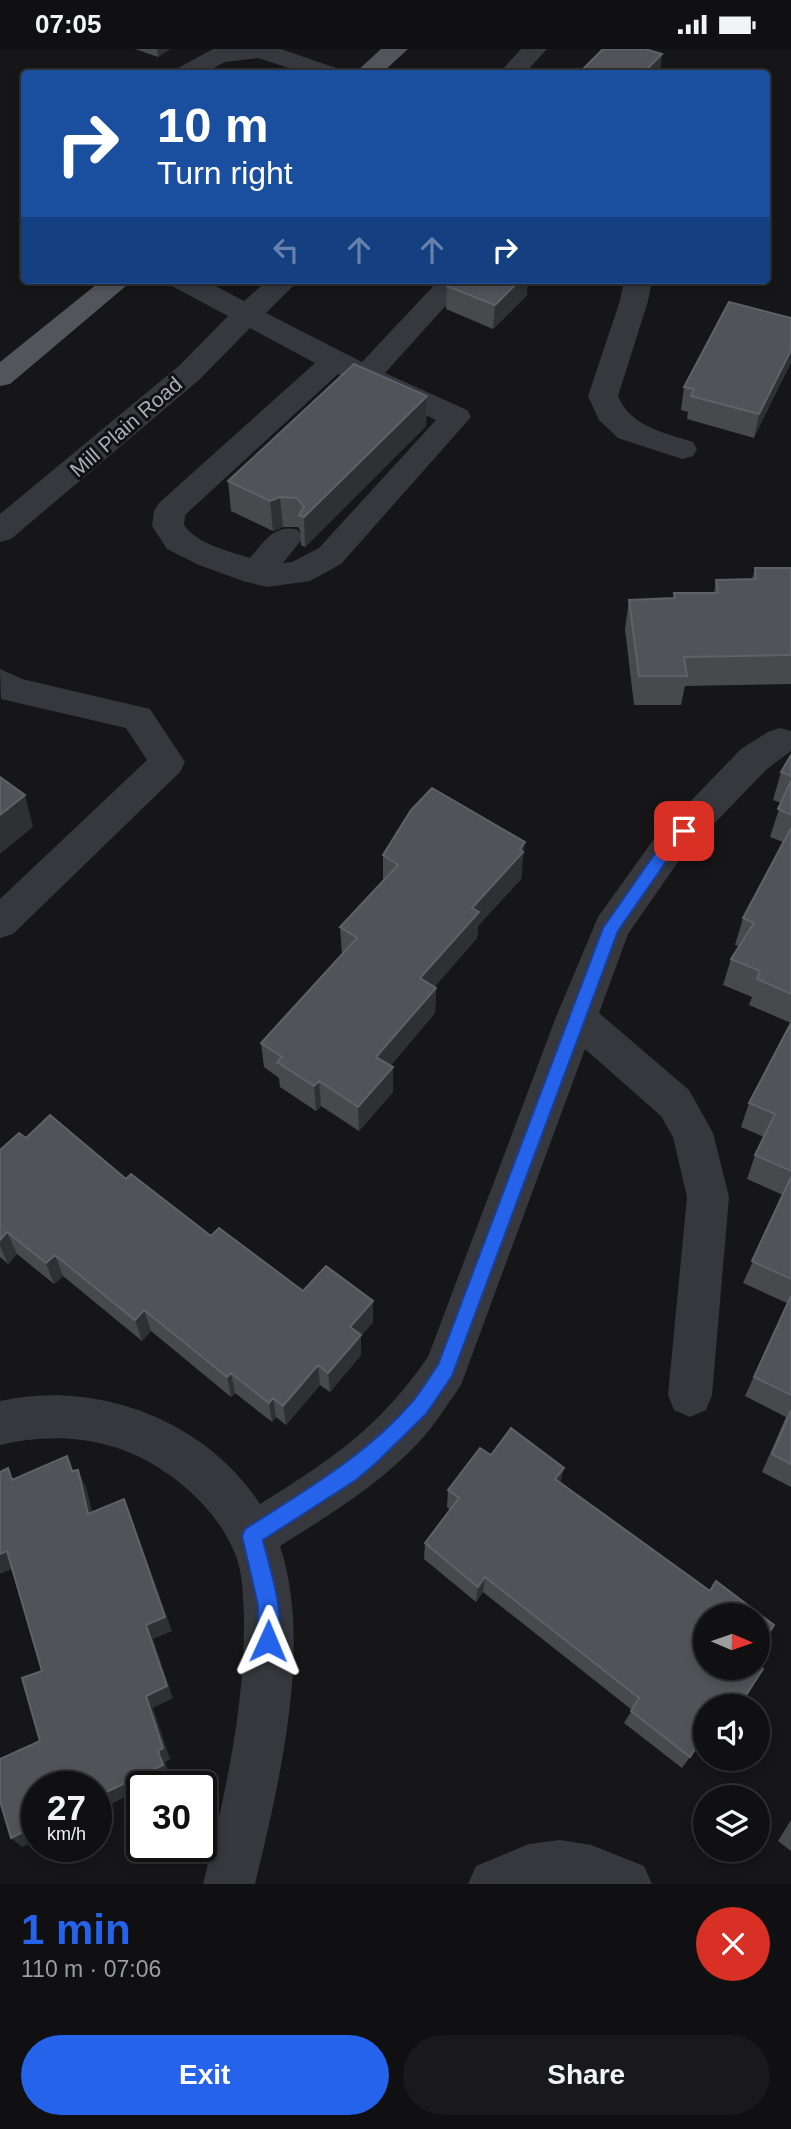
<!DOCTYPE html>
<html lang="en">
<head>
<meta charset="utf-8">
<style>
	body { margin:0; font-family:Helvetica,sans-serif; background:#19191b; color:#f1f3f6; height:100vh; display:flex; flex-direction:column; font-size:26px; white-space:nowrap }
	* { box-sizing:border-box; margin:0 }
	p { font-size:23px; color:#9c9d9f }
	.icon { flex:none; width:38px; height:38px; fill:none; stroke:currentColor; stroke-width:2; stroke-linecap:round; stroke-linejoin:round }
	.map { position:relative; height:1835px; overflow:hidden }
	.panel { display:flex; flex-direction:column; background:#101012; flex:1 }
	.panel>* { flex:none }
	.hud { position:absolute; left:21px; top:21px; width:749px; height:214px; border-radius:7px; box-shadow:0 4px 10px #0003,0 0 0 2px #303032; background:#1a4fa0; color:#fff; overflow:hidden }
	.needle { width:46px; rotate:92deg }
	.tools { position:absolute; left:693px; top:1554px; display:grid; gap:14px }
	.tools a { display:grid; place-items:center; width:77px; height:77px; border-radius:50%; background:#101012; box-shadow:0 4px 10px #0003,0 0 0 2px #303032; font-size:35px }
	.speed { position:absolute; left:21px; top:1722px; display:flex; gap:14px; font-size:35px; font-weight:700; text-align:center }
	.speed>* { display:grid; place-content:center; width:91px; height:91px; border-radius:50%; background:#101012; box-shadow:0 4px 10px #0003,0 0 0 2px #303032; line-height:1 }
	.speed small { font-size:18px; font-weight:400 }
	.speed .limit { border:4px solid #111; border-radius:10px; background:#fff; color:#111 }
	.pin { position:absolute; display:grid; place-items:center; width:60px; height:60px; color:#fff; margin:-30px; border-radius:14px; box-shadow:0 4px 10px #0006 }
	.me { position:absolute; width:77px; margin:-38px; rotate:1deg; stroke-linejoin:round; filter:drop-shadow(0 0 5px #0008) }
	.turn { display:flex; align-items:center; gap:24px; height:147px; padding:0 21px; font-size:32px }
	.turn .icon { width:91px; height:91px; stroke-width:2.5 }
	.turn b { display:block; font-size:49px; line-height:60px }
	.lanes { display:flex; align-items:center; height:66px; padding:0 21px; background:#0003; justify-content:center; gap:35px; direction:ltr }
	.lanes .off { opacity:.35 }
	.round { display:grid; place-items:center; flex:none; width:74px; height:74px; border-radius:37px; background:#19191b }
	.head { display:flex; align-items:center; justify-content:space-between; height:119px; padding:0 21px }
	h1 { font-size:42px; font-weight:800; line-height:52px; color:#2563eb }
	.action { display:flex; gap:14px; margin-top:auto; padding:14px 21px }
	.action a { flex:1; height:80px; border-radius:42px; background:#2563eb; color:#fff; font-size:28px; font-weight:800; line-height:80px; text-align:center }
	.action a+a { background:#19191b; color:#f1f3f6 }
	.status { display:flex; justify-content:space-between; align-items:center; height:49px; padding:0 35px; background:#101012; direction:ltr }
	.status svg { height:19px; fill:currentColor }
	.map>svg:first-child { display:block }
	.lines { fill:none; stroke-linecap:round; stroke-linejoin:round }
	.minor { fill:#37383d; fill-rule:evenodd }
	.major { fill:#53555c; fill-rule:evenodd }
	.wall { fill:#47494d }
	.shaded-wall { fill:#2f3033 }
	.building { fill:#525359; stroke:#5f6168; stroke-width:2 }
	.route { fill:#2563eb; stroke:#184099; stroke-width:2 }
	.labels { text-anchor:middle; stroke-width:6; stroke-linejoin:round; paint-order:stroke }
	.far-street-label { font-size:21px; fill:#a8adb8; stroke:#111113 }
</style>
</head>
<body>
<div class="status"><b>07:05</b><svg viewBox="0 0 49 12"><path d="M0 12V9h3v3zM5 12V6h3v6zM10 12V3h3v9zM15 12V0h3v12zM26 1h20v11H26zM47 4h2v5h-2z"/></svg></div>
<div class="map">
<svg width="791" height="1835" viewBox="0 0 791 1835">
	<rect width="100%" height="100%" fill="#161618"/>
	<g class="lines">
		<path class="minor" d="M213 0H281L336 19 340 24H304L258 9 225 13 204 24H174L178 19Z
			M521 0H547L525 24H499Z
			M168 231H204L244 252 268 231H299L266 264 362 313 439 231H469L385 324 467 361 471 368 341 515 310 532 267 538 243 532 199 516 167 500 152 477 154 462 159 454 315 314 250 279 200 330 11 490 0 493V465L180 316 228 267 172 237ZM338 325 436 371 319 499 292 513 283 514 303 489 298 481C275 474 264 493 250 509 228 502 197 495 184 476L185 466Z
			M624 231H652L648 252 618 347C631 378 663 383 693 393L697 400 693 407 682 410 618 389 599 371 588 347 620 252Z
			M0 620 22 630 150 660 185 713 180 723 13 885 0 889V850L147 711 126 679 1 650Z
			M780 679 791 682V702L767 720 680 810 628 885 599 964 689 1041 713 1084 729 1148 712 1346 706 1361 690 1368 674 1361 668 1346 687 1148 673 1088 661 1067 585 1000 461 1336C447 1356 435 1376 419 1393 379 1436 329 1466 280 1497 313 1596 279 1735 255 1835H203C225 1747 245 1659 244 1568 243 1546 243 1520 233 1500 218 1466 189 1438 159 1419 111 1388 54 1383 0 1396V1352C96 1330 206 1371 260 1455 332 1410 379 1379 428 1308L556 968 598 868 654 790 741 700 768 683Z
			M560 1791 591 1796 644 1817 652 1835H468L476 1817 529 1795Z"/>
		<path class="major" d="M381 0H408L382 24H355Z
			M102 231H133L10 335 0 337V313Z"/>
	</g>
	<path class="wall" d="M135 0H170L158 8Z
		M447 237 527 246 493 280 446 260Z
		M791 269 754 389 687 370 688 363 681 361 684 338Z
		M427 347 426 377 305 498 301 496 300 481 298 478H283L273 482 231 462 228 432Z
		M755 519H791V635L685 637 681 656H634L625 580 629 551 673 550 674 544H714L716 531 752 530Z
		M791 706V1438L762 1423 786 1368 745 1347 787 1254 743 1234 783 1146 747 1130 755 1106 764 1088 741 1078 749 1054 791 974 749 956 752 948 723 936 731 910 739 897 735 896 743 869 783 793 770 788 781 754 773 751 781 723Z
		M383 806 522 820 521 830 478 877 477 889 434 938 436 939 435 964 390 1017 393 1043 359 1082 321 1057 316 1062 280 1038 279 1029 264 1018 261 994 342 905 340 878 383 832Z
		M26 1089 126 1130 211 1187 303 1242 373 1273 361 1287V1306L330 1343 320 1336 286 1376 276 1368 272 1373 235 1344 231 1348 151 1282 142 1292 63 1227 54 1235 17 1205 8 1215 0 1208V1101Z
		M491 1406 564 1419 560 1433 705 1657 690 1708 682 1719 624 1674 632 1661 483 1543 476 1553 424 1510 425 1494 450 1461 447 1458 448 1441Z
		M791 1771V1802L778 1792Z"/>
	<path class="shaded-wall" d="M157 0H170L158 8Z
		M662 5 660 24H646V21Z
		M520 231H528L527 246 493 280 495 256Z
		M791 301V314L754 389 759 365Z
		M427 347 426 377 305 498 304 468Z
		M280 448 283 478 273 482 270 452Z
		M25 746 33 778 0 805V766Z
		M525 793 521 830 478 877 477 889 420 955V929L472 859Z
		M436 939 435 964 377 1033 376 1008Z
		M393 1018V1043L359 1082 358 1058Z
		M319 1032 321 1057 316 1062 314 1037Z
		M7 1183 17 1205 8 1215 0 1197V1191Z
		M55 1206 63 1227 54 1235 46 1214Z
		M373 1252V1273L361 1287V1306L330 1343 328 1324 350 1278Z
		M144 1261 151 1282 142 1292 135 1271Z
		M318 1316 320 1336 286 1376 283 1357Z
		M231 1324 235 1344 231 1348 227 1328Z
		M273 1349 276 1368 272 1373 269 1354Z
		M564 1419 560 1437 555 1430Z
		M78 1421 86 1438 97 1482 88 1465Z
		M124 1450 131 1467 172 1582 153 1590 173 1649 153 1659 170 1710 165 1713 169 1726 146 1738H142V1740L96 1762V1748L158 1702 146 1647V1576Z
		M7 1502 17 1518 0 1525V1505Z
		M485 1528 483 1543 476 1553 478 1538Z
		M37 1776V1791L22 1798 11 1789Z"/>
	<path class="building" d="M603 0H645L662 5 646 21 656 24H579Z
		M452 231H520L495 256 447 237Z
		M729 253 791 269V301L759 365 691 347 694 340 684 338Z
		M354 315 427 347 304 468 299 466 304 458 297 449 280 448 270 452 228 432Z
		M755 519H791V606L684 608 687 627H639L629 551 675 549 674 544H718L716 531 756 530Z
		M791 706V727L781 723Z
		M0 728 25 746 0 766Z
		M791 732V766L778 760Z
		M432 739 525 793 520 800 523 803 472 859 479 863 420 929 436 939 376 1008 393 1018 358 1058 319 1032 314 1037 277 1013 282 1008 261 994 357 889 340 878 398 816 383 806 411 761Z
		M791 779V945L757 930 760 922 731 910 754 874 743 869Z
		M791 974V1122L755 1106 775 1065 749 1054Z
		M50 1066 126 1130 131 1125 211 1187 219 1179 303 1242 326 1217 373 1252 350 1278 361 1286 328 1324 318 1316 283 1357 273 1349 269 1354 231 1324 227 1328 144 1261 135 1271 55 1206 46 1214 7 1183 0 1191V1101L19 1084 26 1089Z
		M791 1128V1230L752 1212Z
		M791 1247V1346L754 1328Z
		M791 1361V1415L772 1405Z
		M511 1379 564 1419 555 1430 710 1542 716 1532 774 1576 758 1602V1566H705V1619H758V1616L763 1620 739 1657H705V1685L690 1708 631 1662 639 1649 485 1528 478 1538 425 1494 459 1449 448 1441 480 1399 491 1406Z
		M67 1407 72 1422 78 1421 88 1465 124 1450 165 1568 146 1576 167 1637 146 1647 163 1699 158 1702 163 1716 96 1748V1738H37V1776L11 1789 0 1752V1710L40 1692 22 1629 42 1622 7 1502 0 1505V1423L8 1419 12 1431Z"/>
	<path class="route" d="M684 776 692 782 672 804 618 882 452 1327 426 1365 376 1414 356 1431 263 1491C270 1523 288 1568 275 1600L268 1603 260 1600 258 1592V1556L242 1487 245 1480C304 1442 367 1406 413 1352 422 1341 430 1327 438 1316L603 879 661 796 679 778Z"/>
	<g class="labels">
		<g class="far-street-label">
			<text transform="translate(126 378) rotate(-41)" y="7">Mill Plain Road</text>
		</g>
	</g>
</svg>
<div class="tools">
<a><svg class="needle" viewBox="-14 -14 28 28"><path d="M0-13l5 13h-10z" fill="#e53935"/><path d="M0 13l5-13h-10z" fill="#9c9d9f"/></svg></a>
<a><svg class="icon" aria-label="sound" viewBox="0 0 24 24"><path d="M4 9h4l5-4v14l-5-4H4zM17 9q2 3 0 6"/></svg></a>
<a><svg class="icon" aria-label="layers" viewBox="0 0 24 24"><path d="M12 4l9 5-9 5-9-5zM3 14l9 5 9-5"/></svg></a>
</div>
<div class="speed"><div>27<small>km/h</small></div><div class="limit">30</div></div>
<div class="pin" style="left:684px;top:782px;background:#d93025"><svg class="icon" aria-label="arrive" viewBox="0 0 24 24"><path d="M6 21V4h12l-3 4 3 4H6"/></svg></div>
<svg class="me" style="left:268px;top:1592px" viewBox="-20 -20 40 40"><path d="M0-17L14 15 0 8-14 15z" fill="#2563eb" stroke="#fff" stroke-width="4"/></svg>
<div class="hud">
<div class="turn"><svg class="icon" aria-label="right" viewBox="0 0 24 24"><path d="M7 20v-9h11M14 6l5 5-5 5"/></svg><div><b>10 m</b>Turn right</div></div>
<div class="lanes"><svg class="icon off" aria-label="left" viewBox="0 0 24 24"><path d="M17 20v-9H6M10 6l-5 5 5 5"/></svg><svg class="icon off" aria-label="ahead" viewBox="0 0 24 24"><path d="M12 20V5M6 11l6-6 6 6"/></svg><svg class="icon off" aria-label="ahead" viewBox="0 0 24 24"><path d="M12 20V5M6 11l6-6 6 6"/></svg><svg class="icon" aria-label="right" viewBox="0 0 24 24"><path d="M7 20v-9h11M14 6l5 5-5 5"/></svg></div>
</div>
</div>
<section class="panel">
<div class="head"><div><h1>1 min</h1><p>110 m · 07:06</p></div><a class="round" style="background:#d93025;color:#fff"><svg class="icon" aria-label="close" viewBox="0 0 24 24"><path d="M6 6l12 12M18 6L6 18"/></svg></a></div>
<div class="action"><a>Exit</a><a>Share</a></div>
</section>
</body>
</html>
